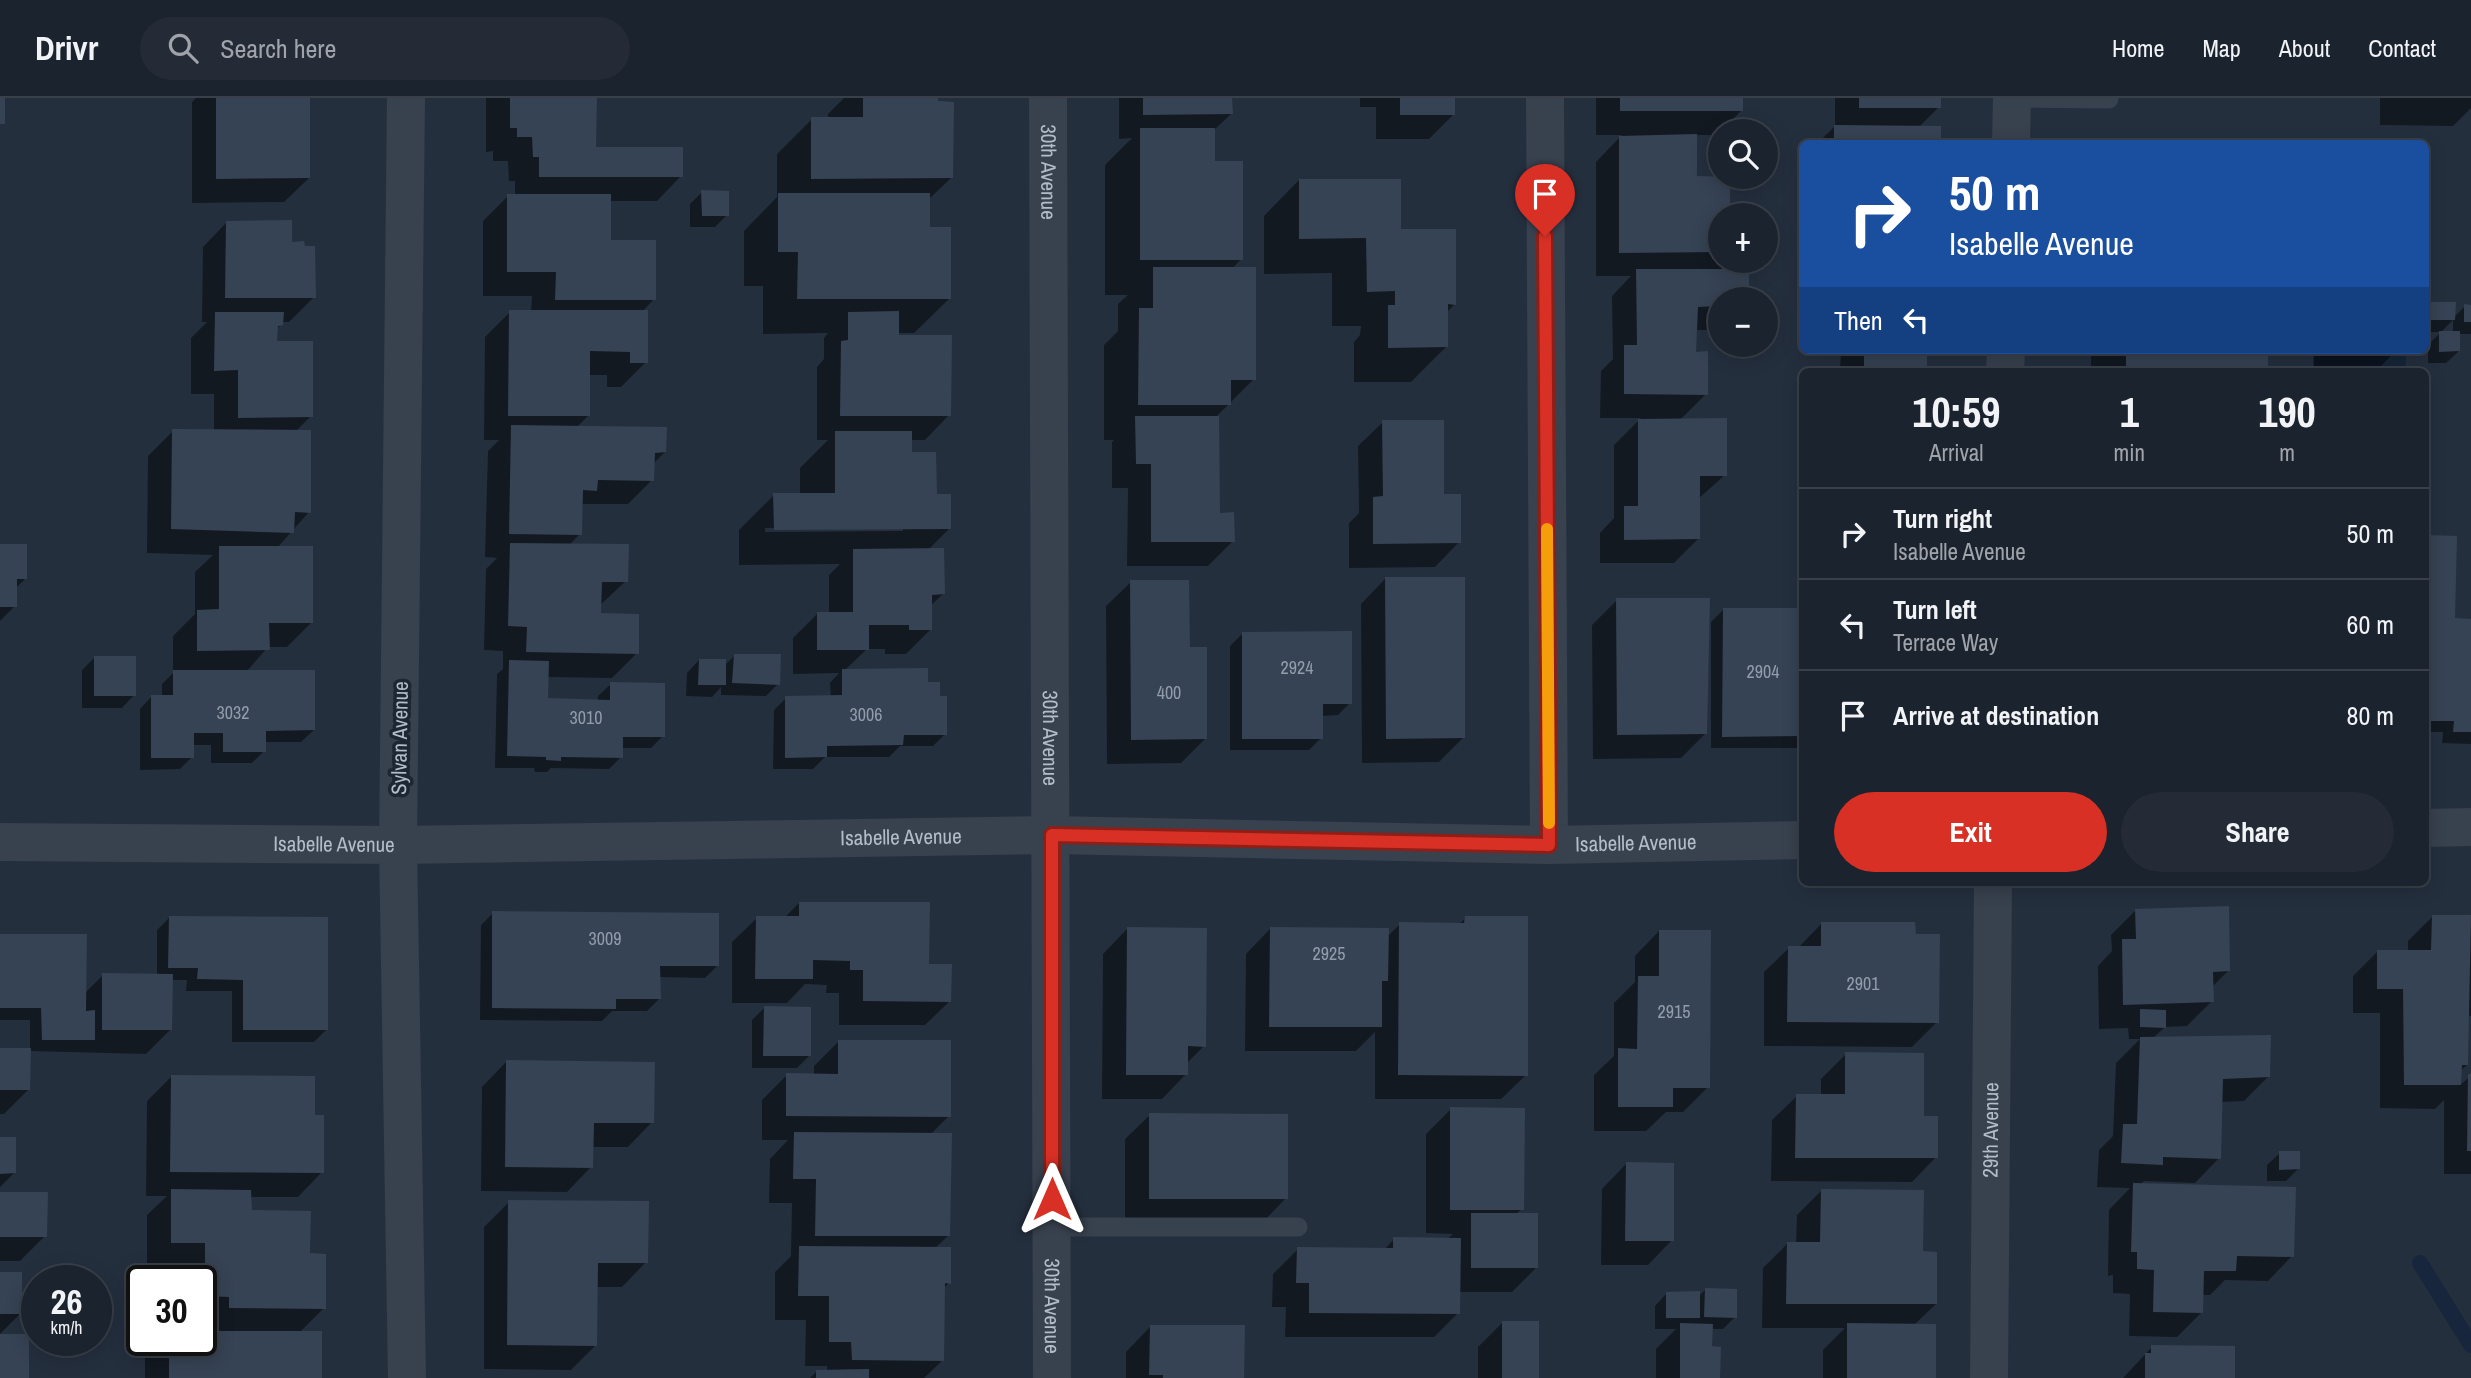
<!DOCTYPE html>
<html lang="en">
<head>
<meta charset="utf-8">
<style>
	body { margin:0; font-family:"Archivo Narrow",sans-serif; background:#242b36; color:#f1f3f6; height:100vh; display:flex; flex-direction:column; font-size:26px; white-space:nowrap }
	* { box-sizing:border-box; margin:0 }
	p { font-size:23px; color:#a0a4aa }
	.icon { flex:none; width:38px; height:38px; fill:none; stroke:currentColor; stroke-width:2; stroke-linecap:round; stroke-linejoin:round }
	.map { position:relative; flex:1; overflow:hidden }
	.panel { position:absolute; left:1799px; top:270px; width:630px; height:518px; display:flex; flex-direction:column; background:#1b232e; border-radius:10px; box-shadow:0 4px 18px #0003,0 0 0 2px #39404a }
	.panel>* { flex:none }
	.banner { position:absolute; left:1799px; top:42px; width:630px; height:214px; border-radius:10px; box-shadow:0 4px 18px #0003,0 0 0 2px #39404a; background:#1a4fa0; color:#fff; overflow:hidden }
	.fabs { position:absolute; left:1708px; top:21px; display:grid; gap:14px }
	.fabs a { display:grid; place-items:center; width:70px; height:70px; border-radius:50%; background:#1b232e; box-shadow:0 4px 18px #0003,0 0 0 2px #39404a; font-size:35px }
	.speed { position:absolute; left:21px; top:1167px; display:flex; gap:14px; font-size:35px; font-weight:700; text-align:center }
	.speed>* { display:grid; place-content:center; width:91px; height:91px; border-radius:50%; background:#1b232e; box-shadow:0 4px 18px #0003,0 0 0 2px #39404a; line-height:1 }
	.speed small { font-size:18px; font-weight:400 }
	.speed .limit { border:4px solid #111; border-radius:10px; background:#fff; color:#111 }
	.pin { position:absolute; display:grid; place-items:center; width:60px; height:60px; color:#fff; margin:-72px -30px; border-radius:50% 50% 50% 0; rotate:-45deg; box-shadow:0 0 7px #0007 }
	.pin .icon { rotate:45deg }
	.me { position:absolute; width:77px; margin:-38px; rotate:0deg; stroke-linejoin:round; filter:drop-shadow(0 0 5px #0008) }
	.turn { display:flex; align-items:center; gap:24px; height:147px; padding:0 35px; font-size:32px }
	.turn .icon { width:91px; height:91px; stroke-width:2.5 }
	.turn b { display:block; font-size:49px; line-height:60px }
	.then { display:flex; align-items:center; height:66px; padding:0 35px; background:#0003; gap:14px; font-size:26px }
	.eta { display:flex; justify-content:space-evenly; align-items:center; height:119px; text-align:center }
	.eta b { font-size:42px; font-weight:700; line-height:49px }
	.cta { display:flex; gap:14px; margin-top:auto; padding:14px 35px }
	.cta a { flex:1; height:80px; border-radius:42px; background:#d93025; color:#fff; font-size:28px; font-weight:700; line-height:80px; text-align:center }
	.cta a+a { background:#242b36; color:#f1f3f6 }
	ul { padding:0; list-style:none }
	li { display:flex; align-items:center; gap:21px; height:91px; padding:0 35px; border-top:2px solid #39404a }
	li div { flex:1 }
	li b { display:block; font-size:26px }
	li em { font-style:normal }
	header { display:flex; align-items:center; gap:42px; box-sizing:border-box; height:98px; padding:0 35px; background:#1b232e; border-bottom:2px solid #39404a }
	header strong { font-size:33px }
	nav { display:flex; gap:38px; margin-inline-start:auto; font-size:24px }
	.search { width:490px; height:63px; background:#242b36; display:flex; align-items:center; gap:18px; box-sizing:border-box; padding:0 24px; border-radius:38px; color:#a0a4aa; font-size:26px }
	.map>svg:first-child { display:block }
	.water { fill:#17263c }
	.shadow { fill:#0007; fill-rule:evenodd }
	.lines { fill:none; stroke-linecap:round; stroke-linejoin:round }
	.stream { stroke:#17263c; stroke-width:16 }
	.building { fill:#364354 }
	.service { stroke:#38414e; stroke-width:19 }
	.minor { stroke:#38414e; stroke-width:38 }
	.route-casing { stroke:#8d1f18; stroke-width:18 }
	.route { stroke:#d93025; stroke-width:12 }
	.slow { stroke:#f59e0b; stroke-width:12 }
	.labels { text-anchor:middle; stroke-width:7; stroke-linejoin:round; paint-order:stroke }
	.number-label { font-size:18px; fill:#929caa }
	.street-label { font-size:21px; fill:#b4bcc9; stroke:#1d2633 }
</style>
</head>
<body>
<header>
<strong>Drivr</strong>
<div class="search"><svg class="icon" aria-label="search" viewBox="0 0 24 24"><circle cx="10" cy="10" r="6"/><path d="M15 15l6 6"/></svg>Search here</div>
<nav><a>Home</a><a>Map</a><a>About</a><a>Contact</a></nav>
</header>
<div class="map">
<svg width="2471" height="1280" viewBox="0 0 2471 1280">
	<rect width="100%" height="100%" fill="#242f3e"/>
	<path class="water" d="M2313 256 2406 258 2405 273H2313Z"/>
	<path class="shadow" d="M196 0H308L309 80 284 104 192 105V4Z
		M486 0H595L594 51 681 78 657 103H609V143L654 201 642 214 646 264 621 289H607V277H588V318L576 330 665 354 653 366 652 382 628 406H581L580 436 569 447 626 483 599 508V516L637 555 612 580 547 579 546 602 598 603V598L611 586 663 638 651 650H622L621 659 609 671 551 670 547 674H535L534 670H495L497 576 503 571V553L484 552 486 471 497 460 485 459 488 353 499 342H484L485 239 510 214H531L532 198H483V123L508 98H515V83H509L508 63H493V53L486 54Z
		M844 0H937L952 79 928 102V131L950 200 914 235H897L949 317 925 342H910L911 356 936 398 950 430 928 452 943 496 930 508 931 531 906 556H885V551H867L845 572 926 586 938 600 945 636 933 648H900L889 659H825L813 671H773L774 612 786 600 831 599 830 585 839 575 793 576V540L818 515 829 516V477L840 466 739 467V432L774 397H800V370L828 342H817V269L824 261V240L828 235 763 236V188H744V133L777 99V56L812 21H828V16ZM903 429V433L765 434V430Z
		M1119 0H1231V16L1213 33 1214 65 1241 161 1232 171 1254 281 1217 318 1218 416 1233 443 1208 468H1127L1128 390H1112V344L1114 342H1104V247L1118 233V206L1128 197H1105V67L1132 40 1119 41Z
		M1360 0H1453V17L1429 41H1376V9H1360Z
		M1596 0H1742V12L1717 37H1695V80L1728 79 1729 117H1720V163H1732L1722 173H1748L1747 201H1720V232H1696L1695 256 1706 296 1680 322 1725 377 1698 401V441L1674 465H1600V435L1614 420V347L1641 320H1600L1601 273 1613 261 1612 198 1631 178H1596V64L1622 37H1596Z
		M1835 0H1939V9L1919 29 1940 46H1817L1835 28Z
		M2380 0H2471V10L2453 28 2380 27Z
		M1299 82 1399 133 1455 206 1446 215V249L1411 284H1354V244L1360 237 1361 228H1332V175L1264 176V118Z
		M702 94 727 117 715 129H690V106Z
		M227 124 290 145 314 199 289 224H282L276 233 275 245 311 318 295 334 309 414 277 450 312 524 287 549H268L246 574 314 632 301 644H264V653L252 665H211V647H192V659L180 671 140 672V611L152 598H162V586L173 575V538L195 516V474L213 457 147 455 148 358 173 333H214V296H191V240L207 224H202L203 149Z
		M2426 206H2454L2453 220 2465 208 2471 209V236H2458L2459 253 2446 265H2428V247L2441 234H2426ZM2453 222V235H2440Z
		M1841 252H1925V273H1840Z
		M2091 252H2267V273H2091Z
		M2314 252H2397L2380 269 2314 268Z
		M1383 324 1442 397 1459 444 1435 469 1349 470V425L1359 415 1358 348Z
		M2426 439H2455L2453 522H2471V646L2442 645 2443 634H2426Z
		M0 448 26 480 15 491V508L0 523Z
		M1385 481 1463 640 1439 664 1362 665 1361 506Z
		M1131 484 1188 551 1205 641 1181 665 1107 666 1106 508Z
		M1617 502 1706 635 1681 660 1593 661 1592 527Z
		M1723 512H1802V650H1711V524Z
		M1243 535 1350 605 1338 617 1321 618V640L1309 652H1230V548Z
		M735 557 778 586 766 598 721 597V589L712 599 686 598 687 575 699 562 724 568Z
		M94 560 134 597 122 610H82V572Z
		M799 805 927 868 950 903 925 927H839V895H826L827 887 805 886 787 905H732V844L757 820 785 819Z
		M2136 812 2228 873 2211 890 2212 903 2187 928 2165 929 2153 940 2269 978 2244 1003 2220 1004 2219 1060 2195 1085 2144 1083 2140 1087 2292 1158 2268 1183 2225 1182 2210 1197H2202L2201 1215 2177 1239 2129 1238 2130 1196 2113 1195V1177L2108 1178 2109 1112 2130 1090 2097 1089 2099 1052 2113 1038 2116 965 2140 941H2129L2128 930 2099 931 2098 868 2112 853 2111 837Z
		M493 815 717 868 705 880 659 879V901L647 913H612L602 923 480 922 481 827Z
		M2432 819H2471V918H2467V967L2460 973V987L2471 978V1076H2444V1002L2435 1011 2380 1010V915H2353V878L2377 854H2408V843Z
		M169 820 326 932 314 944H232V893H186L187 882H171V931L146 956 29 953V991L4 1016H0V952H30V922H0V838L85 895 103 877H157V832Z
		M1466 820 1526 977 1501 1001H1375V934L1356 953H1245L1246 856 1270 831 1387 839 1400 826H1459Z
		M1822 825 1937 924 1912 949 1764 948V874L1789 850H1798Z
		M1127 831 1204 948 1186 966V976L1162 1001H1102L1103 856Z
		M1659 833 1708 989 1683 1014H1666L1646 1033H1594V977L1614 958V905L1635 884V858Z
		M764 910 809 958 797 970H752V922Z
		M838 944 949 1018 930 1037 949 1137 935 1150 949 1185 944 1190 943 1262 924 1280H810L816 1274H827V1268H805L806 1222H775V1174L791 1158 792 1105H769L770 1061 788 1042H762V1002L787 977 814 978V968Z
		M1846 956 1922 1020 1936 1059 1912 1084 1771 1083 1772 1022 1797 998H1821V981Z
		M506 964 652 1024 628 1049H592L591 1069 567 1094 481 1093 482 989Z
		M171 979 313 1018 322 1074 298 1099H250V1113L309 1157 324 1210 299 1235 320 1280H145V1259L162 1242H201L205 1235V1222H201V1183H181V1168H147V1117L167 1098H146L147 1003Z
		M1451 1011 1522 1111 1516 1116 1536 1170 1512 1194H1459L1458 1215 1434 1239H1285L1286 1209H1272L1273 1176 1298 1151 1384 1152 1394 1141H1447L1453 1136 1426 1135V1036Z
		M1150 1017 1286 1100 1262 1125 1125 1124V1041Z
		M0 1041 14 1075 0 1089Z
		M2280 1055 2298 1071 2286 1083H2267V1067Z
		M1626 1066 1672 1142 1648 1167H1601L1602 1091Z
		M1821 1093 1922 1155 1936 1206 1914 1227 1934 1280H1823V1252L1845 1230H1762L1763 1170 1787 1146H1796L1797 1117Z
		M0 1096 45 1138 20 1163H0Z
		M509 1104 646 1164 622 1189H596V1247L571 1272 484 1271V1129Z
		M0 1176 20 1216 0 1236Z
		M1705 1192 1735 1219 1723 1231H1711V1250L1719 1280H1733H1656V1251L1676 1231H1655V1208L1667 1195 1698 1199Z
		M1502 1225 1537 1280H1478V1249Z
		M1150 1229 1242 1280H1251H1126V1254Z
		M2152 1249 2233 1280H2123Z"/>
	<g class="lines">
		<path class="stream" d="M2420 1165 2471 1247"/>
	</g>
	<path class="building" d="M0 0H5V26H0Z
		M216 0H310V80L216 81Z
		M510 0H597L596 49H683V79H539V59H533L532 39H517V30H510Z
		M863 0H938V3L954 4 953 80 811 81V19H863Z
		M1143 0H1232L1233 16 1143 17Z
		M1400 0H1455V17H1400Z
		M1620 0H1743V13H1620Z
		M1859 0H1941V10H1859Z
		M1834 27 1941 28V46H1834Z
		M1140 30H1215V63H1243V162H1140Z
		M1697 36V78L1730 79V117H1720V154L1619 155V38Z
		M1299 81H1401V131H1456V207L1448 206V249L1388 250V207H1395V193L1367 194 1366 140 1299 141Z
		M701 92 729 93V118H702Z
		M778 95H930V129H951V201H797L798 154H778Z
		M507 96H611V142H656V202H555L556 174H507Z
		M292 122V144L304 143 305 148H315L316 200H225L226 123Z
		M1153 169H1256V282H1231V307H1138L1139 210H1153Z
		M1636 171H1749V201H1720V208L1698 209 1696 254 1708 253V297L1624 296V247H1637Z
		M2426 204H2456L2455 222H2426Z
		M2464 206 2471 207V224H2464Z
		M509 212H648V265H630V254L590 253V318H508Z
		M899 213V237H952L951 318H840L841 243 848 242V214Z
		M215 214H284L283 227 278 228 277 243H313V319L238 320V272L214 273Z
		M2439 233H2460V253L2439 254Z
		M1864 252H1927V273H1864Z
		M2126 252H2268V273H2126Z
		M1135 318H1219L1220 415 1234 414 1235 444H1151V366H1136Z
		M1727 320V378H1700V441L1624 442V408H1638V321Z
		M1382 322H1444V396H1461V445L1373 446V399L1383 398Z
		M511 327 667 329 666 354 655 355 654 383 598 382 597 393 583 392 582 437 509 436Z
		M172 331 311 332V415L295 414 294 435 171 431Z
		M835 333H912V354H936L937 396H951V431L774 432 773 395H835Z
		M2426 437 2457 438 2455 520 2471 521V634H2453L2454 623H2430L2431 610H2426Z
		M510 445 629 446 628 484H602L601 515 639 516V556L526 554 527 529 508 528Z
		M0 446H27V481H17V509H0Z
		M219 448H313V525H269L270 552 197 553V512L219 511Z
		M944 450 945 496 932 497V532H909V527H869V552H817V514H853V451Z
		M1385 479H1465V640L1386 641Z
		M1130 482H1189L1190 549H1207V641L1131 642Z
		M1616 500H1710L1707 636 1617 637Z
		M1723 510H1802V638L1722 639Z
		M1352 533V606H1323V641H1242V534Z
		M734 556H781L780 587 732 585Z
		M94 558H136V598H94Z
		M699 561H726V587H698Z
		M509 562 549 563 548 600 610 602V584L665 585V639H623V660L561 659V663L546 662V659L507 658Z
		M928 570V584H940V598H947V637H904L903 647 827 648V659L785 660V598L842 597V571Z
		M173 572H315V632L266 633V654H223V635H194V660H151V597H173Z
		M799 804H930L929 866H952L951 904 863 903V872H850V863L813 862V881H755L756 818H799Z
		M2229 808 2230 873 2213 874 2214 904 2123 907 2122 841H2136L2135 811Z
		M492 813 719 815V868H660L661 901H616V911L492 910Z
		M2432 817H2471L2468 967H2462L2461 987H2404L2403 891H2377V852H2431Z
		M169 818 328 819V932H243V882L197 881 198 870H168Z
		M1465 818H1528V978L1398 977 1399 824 1464 825Z
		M1821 824H1915L1916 836H1940L1939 925 1787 924 1788 848H1821Z
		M1127 829 1207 830 1206 949 1188 948V977H1126Z
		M1270 829 1389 830 1388 883H1382V929H1269Z
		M1659 832H1711L1710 990H1673V1009H1618V950L1637 951 1638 878H1659Z
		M0 836H87L86 913 95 912V942H42L41 910H0Z
		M102 875 173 876 172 932H102Z
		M764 908 811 909V958H763Z
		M2140 911 2166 912V930L2140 929Z
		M2271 937 2270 979 2223 981 2221 1061 2163 1059V1067L2121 1065 2123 1026H2137L2140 939Z
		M838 942H951V1019L786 1018V975L838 976Z
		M0 950H31L30 992H0Z
		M1845 954 1924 955V1018H1938V1060H1795L1796 996H1845Z
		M506 962 655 964 654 1025H594L593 1070 505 1069Z
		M2468 976H2471V1053H2467Z
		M171 977 315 978V1017H324V1075L170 1074Z
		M1450 1009 1525 1010 1524 1112H1450Z
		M1149 1015 1288 1016V1101H1149Z
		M794 1034 952 1035 950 1138H815L816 1081H793Z
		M0 1039H16V1075L0 1076Z
		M2279 1053H2300V1071L2279 1072Z
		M1626 1064 1674 1065V1143H1625Z
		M2133 1085 2296 1089 2294 1159 2237 1158 2236 1173H2204L2203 1215 2153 1214 2154 1172 2137 1171V1154H2131Z
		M171 1091 251 1092 252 1112 311 1113 310 1155 326 1156V1211L229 1210V1199L205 1198V1145H171Z
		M1821 1091 1924 1092 1923 1153 1937 1154V1206H1786L1787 1144H1820Z
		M0 1094H48L47 1139H0Z
		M508 1102 649 1103 648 1165H598L597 1248 507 1247Z
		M1471 1115H1538V1170H1471Z
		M1393 1139 1461 1140 1460 1216 1309 1215V1185H1296L1297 1149 1393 1150Z
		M799 1148 951 1149V1186L945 1185 944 1263 852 1262 851 1244H829V1198H798Z
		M0 1174H22V1216H0Z
		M1705 1190 1737 1191V1220L1704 1219Z
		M1700 1193V1220H1666V1194Z
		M1502 1223H1539V1280H1502Z
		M1680 1225 1713 1226 1712 1248 1721 1249 1720 1280H1680Z
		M1847 1225 1936 1226V1280H1847Z
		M1150 1227H1245L1244 1280H1163V1277H1149Z
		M201 1233H322V1280H169V1242H201Z
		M0 1236H29V1280H0Z
		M2151 1247 2235 1248V1280H2145V1255H2151Z
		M869 1271V1280H816V1272Z"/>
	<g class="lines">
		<path class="service" d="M2012 0 2109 1
			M1052 1129H1298"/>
		<g class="minor">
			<path d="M406 0 398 747 407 1280"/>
			<path id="s1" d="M1048 0 1052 1280"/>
			<path d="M1545 0 1549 747"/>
			<path d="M2011 46 2012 0"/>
			<path d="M2005 273 2006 252"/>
			<path d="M2426 730 2471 729"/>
			<path id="s2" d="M0 744 398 747 1052 737 1549 747 1802 742"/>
			<path id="s3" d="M1989 1280 1993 784"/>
		</g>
	</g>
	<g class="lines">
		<g class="route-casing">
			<path id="route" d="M1052 1101V737L1549 747 1545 138"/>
		</g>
		<use href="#route" class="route"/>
		<path class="slow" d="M1547 431 1549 725"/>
	</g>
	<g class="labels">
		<g class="number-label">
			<text x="1297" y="576">2924</text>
			<text x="1763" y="580">2904</text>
			<text x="1169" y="601">400</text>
			<text x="233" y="621">3032</text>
			<text x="866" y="623">3006</text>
			<text x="586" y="626">3010</text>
			<text x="605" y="847">3009</text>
			<text x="1329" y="862">2925</text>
			<text x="1863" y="892">2901</text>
			<text x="1674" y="920">2915</text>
		</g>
		<g class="street-label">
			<text dy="7" stroke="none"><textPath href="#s1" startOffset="74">30th Avenue</textPath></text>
			<text transform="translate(400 640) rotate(-89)" y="7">Sylvan Avenue</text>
			<text dy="7" stroke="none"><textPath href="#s1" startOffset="640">30th Avenue</textPath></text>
			<text dy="7" stroke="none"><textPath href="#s2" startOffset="901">Isabelle Avenue</textPath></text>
			<text dy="7" stroke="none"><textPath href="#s2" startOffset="1636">Isabelle Avenue</textPath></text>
			<text dy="7" stroke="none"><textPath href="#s2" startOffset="334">Isabelle Avenue</textPath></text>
			<text dy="7" stroke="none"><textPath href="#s3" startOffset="248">29th Avenue</textPath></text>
			<text dy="7" stroke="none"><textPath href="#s1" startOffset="1208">30th Avenue</textPath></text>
		</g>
	</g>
</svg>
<div class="fabs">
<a><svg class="icon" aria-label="search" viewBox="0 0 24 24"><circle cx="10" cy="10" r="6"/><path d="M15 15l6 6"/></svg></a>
<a>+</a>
<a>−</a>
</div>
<div class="speed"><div>26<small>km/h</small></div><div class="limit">30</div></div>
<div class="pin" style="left:1545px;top:138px;background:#d93025"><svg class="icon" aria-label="arrive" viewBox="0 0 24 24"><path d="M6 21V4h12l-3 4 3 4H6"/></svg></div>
<svg class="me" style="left:1052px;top:1101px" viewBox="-20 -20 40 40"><path d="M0-17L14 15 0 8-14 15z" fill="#d93025" stroke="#fff" stroke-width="4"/></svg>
<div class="banner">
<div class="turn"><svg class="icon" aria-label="right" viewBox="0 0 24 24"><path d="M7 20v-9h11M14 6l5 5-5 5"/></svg><div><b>50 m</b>Isabelle Avenue</div></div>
<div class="then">Then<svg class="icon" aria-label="left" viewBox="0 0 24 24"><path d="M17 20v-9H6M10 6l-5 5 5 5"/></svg></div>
</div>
<section class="panel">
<div class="eta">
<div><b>10:59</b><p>Arrival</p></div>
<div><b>1</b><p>min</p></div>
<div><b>190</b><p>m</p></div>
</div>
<ul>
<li><svg class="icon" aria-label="right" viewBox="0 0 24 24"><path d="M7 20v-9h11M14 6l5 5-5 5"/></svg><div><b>Turn right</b><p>Isabelle Avenue</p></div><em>50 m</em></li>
<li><svg class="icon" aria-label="left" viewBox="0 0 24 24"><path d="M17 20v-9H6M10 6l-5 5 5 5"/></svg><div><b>Turn left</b><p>Terrace Way</p></div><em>60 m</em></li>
<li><svg class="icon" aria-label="arrive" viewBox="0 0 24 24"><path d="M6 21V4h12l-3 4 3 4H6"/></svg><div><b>Arrive at destination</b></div><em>80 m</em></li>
</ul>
<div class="cta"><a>Exit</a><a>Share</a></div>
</section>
</div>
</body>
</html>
